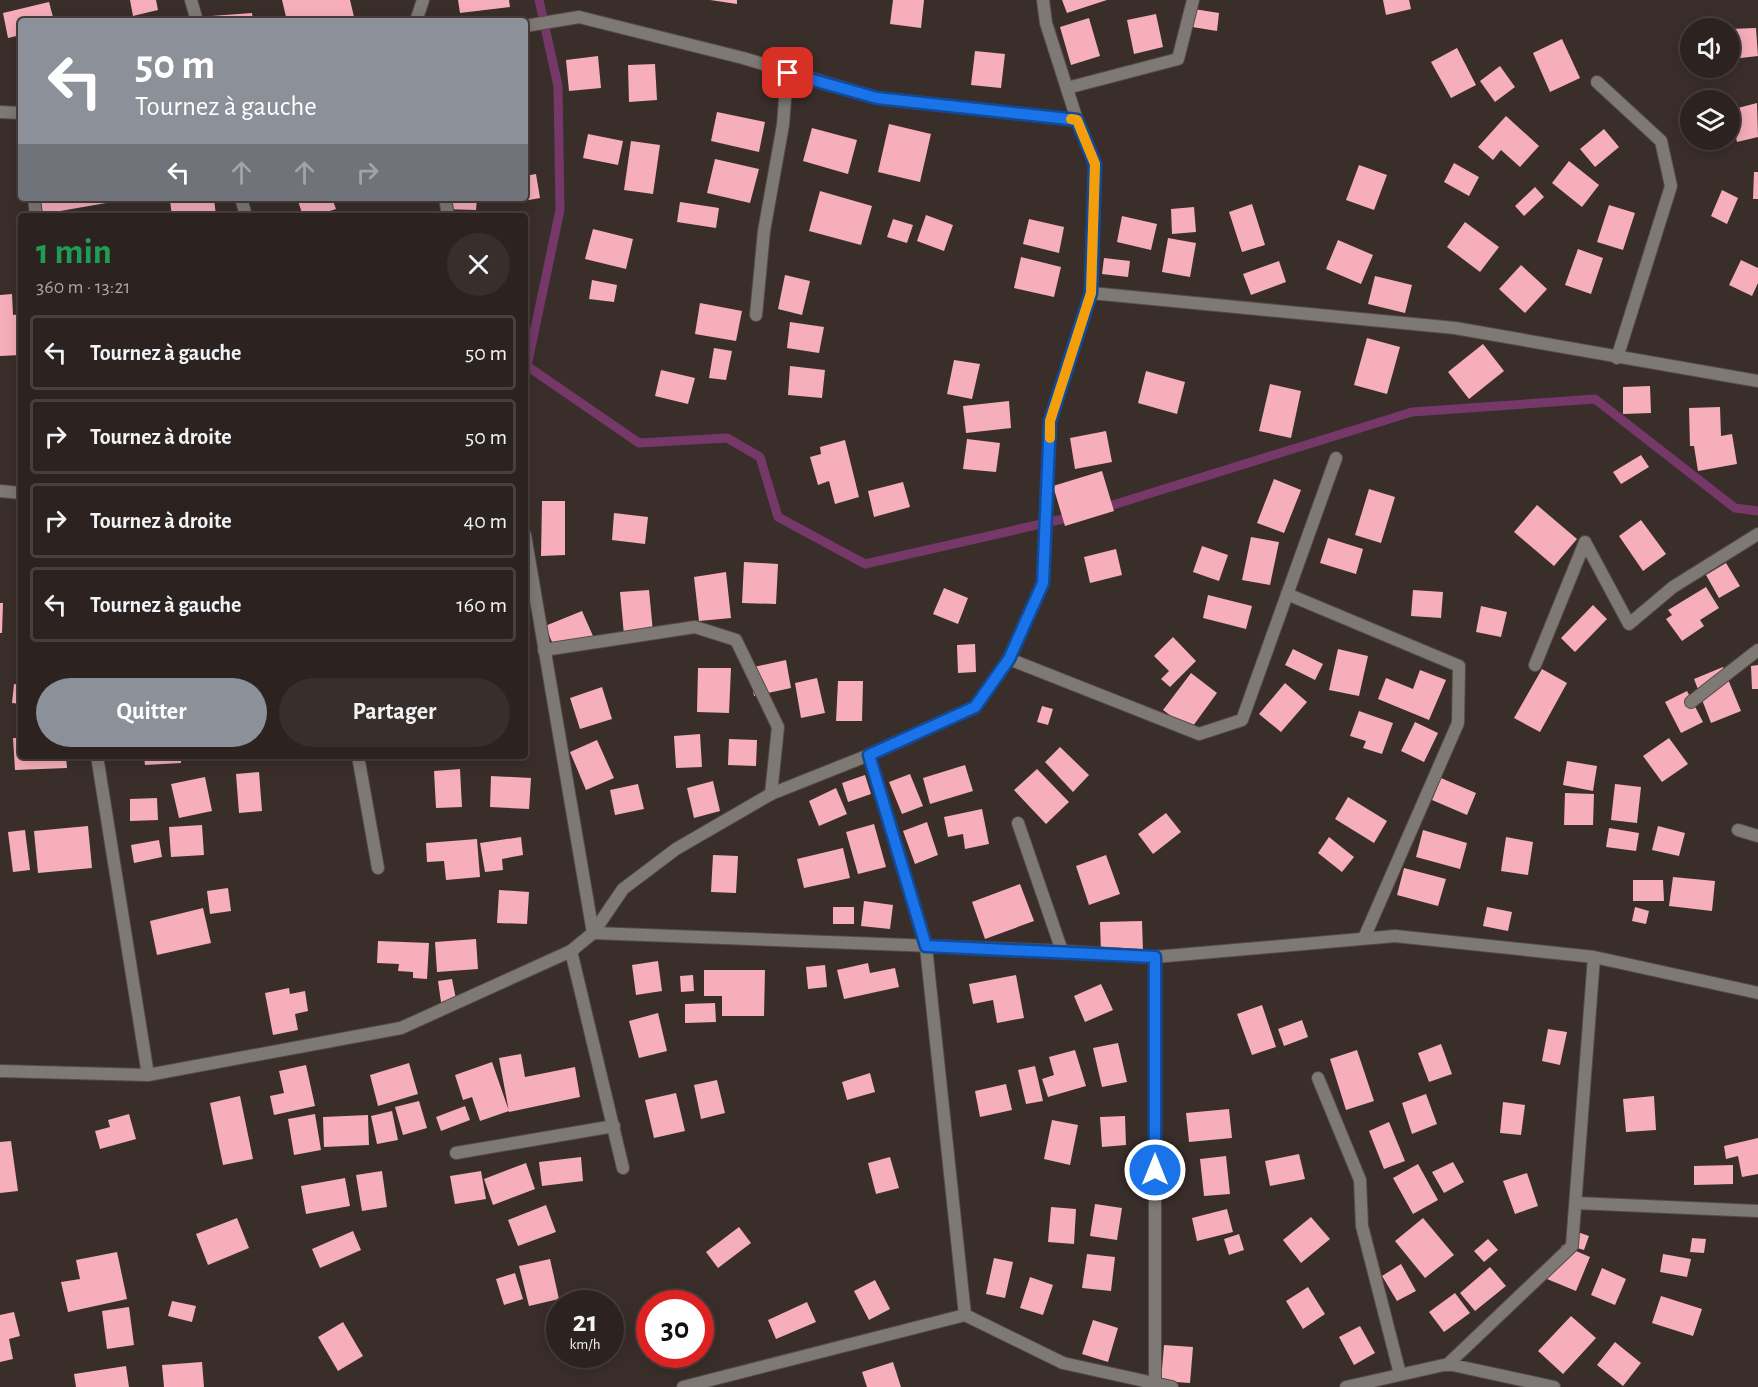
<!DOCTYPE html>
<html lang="fr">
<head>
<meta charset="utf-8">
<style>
	body { margin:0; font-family:"Alegreya Sans",sans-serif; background:#382f2d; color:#f1f3f6; height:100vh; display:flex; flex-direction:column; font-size:22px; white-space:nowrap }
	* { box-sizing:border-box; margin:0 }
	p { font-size:20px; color:#a6a4a5 }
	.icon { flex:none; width:33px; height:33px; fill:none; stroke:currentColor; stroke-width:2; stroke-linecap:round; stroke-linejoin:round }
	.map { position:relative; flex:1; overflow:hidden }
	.panel { position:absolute; left:18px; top:213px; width:510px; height:546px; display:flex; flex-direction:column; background:#2c2220; border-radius:6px; box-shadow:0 3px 15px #0003,0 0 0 2px #483f3e }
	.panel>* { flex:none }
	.guide { position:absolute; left:18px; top:18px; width:510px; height:183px; border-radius:6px; box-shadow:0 3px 15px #0003,0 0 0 2px #483f3e; background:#8c9099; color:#fff; overflow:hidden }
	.tools { position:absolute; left:1680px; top:18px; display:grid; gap:12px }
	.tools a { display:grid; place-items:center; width:60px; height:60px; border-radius:50%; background:#2c2220; box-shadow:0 3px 15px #0003,0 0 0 2px #483f3e; font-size:30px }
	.speed { position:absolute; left:546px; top:1290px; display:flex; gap:12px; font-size:30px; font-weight:700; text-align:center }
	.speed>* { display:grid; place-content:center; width:78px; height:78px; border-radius:50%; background:#2c2220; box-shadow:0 3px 15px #0003,0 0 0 2px #483f3e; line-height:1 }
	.speed small { font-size:15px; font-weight:400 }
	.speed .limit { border:9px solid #d22; background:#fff; color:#111 }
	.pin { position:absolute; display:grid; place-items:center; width:51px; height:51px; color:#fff; margin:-26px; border-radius:12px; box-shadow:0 3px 9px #0006 }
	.me { position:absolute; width:66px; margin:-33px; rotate:0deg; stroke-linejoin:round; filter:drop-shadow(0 0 4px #0008) }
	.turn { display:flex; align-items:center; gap:21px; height:126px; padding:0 18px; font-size:27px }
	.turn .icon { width:78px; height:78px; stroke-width:2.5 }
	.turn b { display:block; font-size:42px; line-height:51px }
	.lanes { display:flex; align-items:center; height:57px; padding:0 18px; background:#0003; justify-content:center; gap:30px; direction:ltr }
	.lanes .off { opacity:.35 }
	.round { display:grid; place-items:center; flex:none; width:63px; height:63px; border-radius:32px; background:#382f2d }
	.headline { display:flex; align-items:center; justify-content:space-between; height:102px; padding:0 18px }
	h1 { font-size:36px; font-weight:600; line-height:45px; color:#1e9e55 }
	.primary-button { display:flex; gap:12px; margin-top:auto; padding:12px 18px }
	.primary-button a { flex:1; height:69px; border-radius:36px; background:#8c9099; color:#fff; font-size:24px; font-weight:600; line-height:69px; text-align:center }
	.primary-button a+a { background:#382f2d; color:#f1f3f6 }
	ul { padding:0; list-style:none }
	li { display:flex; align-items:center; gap:18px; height:75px; margin:0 12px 9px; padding:0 6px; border:3px solid #483f3e; border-radius:6px }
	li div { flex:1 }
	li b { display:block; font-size:22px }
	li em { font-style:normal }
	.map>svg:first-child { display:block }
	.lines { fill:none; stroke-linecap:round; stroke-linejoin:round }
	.stream { stroke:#753869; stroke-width:9 }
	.building { fill:#f6aeba }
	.service-casing { stroke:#564b47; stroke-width:14 }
	.minor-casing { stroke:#564b47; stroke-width:14 }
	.service { stroke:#7e7975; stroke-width:12 }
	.minor { stroke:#7e7975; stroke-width:12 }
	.route-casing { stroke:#114b97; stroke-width:15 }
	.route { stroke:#1a73e8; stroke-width:10 }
	.slow { stroke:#f59e0b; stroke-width:10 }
</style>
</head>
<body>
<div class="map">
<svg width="1758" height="1387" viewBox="0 0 1758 1387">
	<rect width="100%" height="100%" fill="#3a2e2a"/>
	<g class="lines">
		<path class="stream" d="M539 0 558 86 560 210 527 366 639 443 727 438 760 457 778 517 865 564 1072 517
			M1103 508 1412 412 1595 399 1735 508 1758 511"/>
	</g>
	<path class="building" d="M130 0H156L158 10 133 16Z
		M282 0H350L355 21H287Z
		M458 0H509L510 7 460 13Z
		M710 0H737V4Z
		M893 0H924L921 28 890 24Z
		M1062 0H1107L1067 13Z
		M1383 0H1409L1411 9 1386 15Z
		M49 2 54 21H21V35L8 38 3 13Z
		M1188 8 1219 13 1217 31 1186 26Z
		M252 13 253 21H211V16Z
		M1156 14 1163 47 1134 54 1127 20Z
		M1089 18 1100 56 1071 65 1060 27Z
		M1756 28 1758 56 1732 59 1730 29Z
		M1562 39 1580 78 1550 92 1533 53Z
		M1457 48 1476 85 1451 98 1431 62Z
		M975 51 1005 54 1001 88 971 85Z
		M598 56 601 88 569 91 566 60Z
		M655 64 657 100 629 102 628 65Z
		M1500 66 1515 87 1495 102 1480 81Z
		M1757 103 1758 137 1737 142 1730 110Z
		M717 112 765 122 759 152 711 141Z
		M1506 116 1539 146 1520 167 1501 150 1493 160 1478 147Z
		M889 124 931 134 920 182 878 172Z
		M812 128 857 140 848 174 803 161Z
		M1604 129 1619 147 1595 167 1580 149Z
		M588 134 623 141 618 165 583 158Z
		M631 141 660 145 653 194 624 190Z
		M715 159 759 169 750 203 707 193Z
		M1569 161 1599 185 1582 207 1552 183Z
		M1454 163 1479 177 1469 196 1444 182Z
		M1359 165 1387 175 1374 210 1346 200Z
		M1754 172H1758V199H1753Z
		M536 174 540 198 512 203 511 198H525V176Z
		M1535 187 1544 197 1524 216 1515 206Z
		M1722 190 1738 198 1727 224 1711 216Z
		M820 191 872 206 861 245 809 231Z
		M40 198H111L112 202 43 214Z
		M198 198H214L216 216H172L170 201Z
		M297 198H332L336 209 314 216H303Z
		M443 198H477L476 210 443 209Z
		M680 202 719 208 716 228 677 222Z
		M1252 204 1265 245 1242 252 1229 212Z
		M1609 205 1635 213 1623 250 1597 242Z
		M1194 207 1196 232 1172 234 1171 209Z
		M926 215 953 225 944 251 917 241Z
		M1122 216 1157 224 1151 250 1117 242Z
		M893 219 913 225 907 243 887 237Z
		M1029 219 1064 227 1059 253 1023 244Z
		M1465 222 1499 247 1480 272 1447 247Z
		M593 229 633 239 626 269 585 259Z
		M1168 238 1196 243 1190 277 1162 272Z
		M1338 240 1373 255 1361 284 1326 269Z
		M1578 249 1603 258 1591 294 1565 285Z
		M1021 257 1061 267 1054 297 1014 288Z
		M1104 258 1130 261 1128 277 1102 274Z
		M1741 260 1758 268V283L1752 296 1729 285Z
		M1279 261 1286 282 1251 295 1243 274Z
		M1521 265 1547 289 1525 313 1499 289Z
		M785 275 810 281 802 315 778 309Z
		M1375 276 1412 285 1405 313 1368 304Z
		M592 280 617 285 614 302 589 299Z
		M12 294 13 315 21 314V355L0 356V295Z
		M700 303 742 311 736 341 695 334Z
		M790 322 824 327 819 353 787 348Z
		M1367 338 1400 347 1387 394 1354 385Z
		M1483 344 1504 371 1469 399 1448 372Z
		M714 348 732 351 726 380 709 378Z
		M954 360 980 364 972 399 947 394Z
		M790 366 825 370 822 398 788 395Z
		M661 370 695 378 688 404 655 396Z
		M1146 371 1185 382 1177 414 1138 403Z
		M1270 384 1301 391 1291 438 1259 431Z
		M1650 386 1651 413 1623 414V387Z
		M1009 401 1011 428 966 433 963 406Z
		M1720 407 1721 436 1732 434 1737 464 1698 471 1694 446H1690L1689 408Z
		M1106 431 1112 462 1075 469 1070 438Z
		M967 439 1000 443 996 472 963 469Z
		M845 440 859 497 835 504 829 481 818 485 810 457 821 454 820 447Z
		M1641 455 1649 467 1621 484 1613 472Z
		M1102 471 1114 511 1065 526 1053 486Z
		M1274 479 1301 490 1284 533 1257 523Z
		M903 482 910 507 874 517 868 491Z
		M1369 489 1395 497 1381 543 1355 535Z
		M542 501H565V555L541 556Z
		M1537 505 1577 539 1554 566 1514 532Z
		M614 513 648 517 645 544 612 540Z
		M1641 520 1666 554 1643 571 1619 536Z
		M1251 537 1279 542 1270 585 1242 580Z
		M1328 538 1363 549 1356 574 1320 563Z
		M1202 546 1228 555 1219 581 1193 572Z
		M1116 549 1122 575 1090 583 1084 557Z
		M744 562 778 564 776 604 742 603Z
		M1726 563 1740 586 1719 598 1706 575Z
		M726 572 731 618 699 621 694 577Z
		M1706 587 1719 608 1700 620 1704 626 1682 641 1666 619 1672 615 1668 610Z
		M944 588 968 598 958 624 933 614Z
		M649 590 653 632 624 635 620 592Z
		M1413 590 1443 592 1441 618 1411 616Z
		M1208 595 1252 606 1246 629 1203 618Z
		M0 603H3L2 633H0Z
		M1593 605 1607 619 1575 652 1561 638Z
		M1481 606 1507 612 1501 637 1476 632Z
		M582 611 593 636 556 651 545 626Z
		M1173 637 1196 661 1170 687 1161 679 1169 671 1154 656Z
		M975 644 976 672 958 673 957 645Z
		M1293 649 1323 664 1315 680 1285 665Z
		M1338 649 1368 656 1359 696 1329 690Z
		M786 660 791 688 754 696 749 668Z
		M1758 665V689H1752L1751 666Z
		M1723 667 1741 711 1711 723 1694 679Z
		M698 668H731L729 713 697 712Z
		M1542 669 1567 683 1540 732 1514 718Z
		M1420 670 1446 680 1429 720 1378 699 1386 678 1413 689Z
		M1191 673 1217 693 1190 730 1163 710Z
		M817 678 825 713 801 718 795 683Z
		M838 681H863L862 721H836Z
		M1285 683 1307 702 1281 732 1259 714Z
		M14 684 21 685V704L12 703Z
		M602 687 612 719 580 729 570 698Z
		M1687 691 1703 722 1681 733 1665 702Z
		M1042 706 1053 709 1048 725 1037 722Z
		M1359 711 1393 723 1382 754 1363 748 1366 741 1350 736Z
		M1415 722 1438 733 1424 762 1401 751Z
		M700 734 702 767 676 768 674 736Z
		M13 738H21V756H66L67 768 15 770Z
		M1669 738 1688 764 1662 782 1643 756Z
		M729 739 757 740 756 766 728 765Z
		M597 740 614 778 586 790 570 752Z
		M1060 747 1089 775 1073 792 1045 762Z
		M144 756H181V763L145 765Z
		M1567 761 1597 766 1593 791 1563 785Z
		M965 765 973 791 930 804 923 778Z
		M460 769 462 807 436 808 434 771Z
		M1037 769 1069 802 1046 824 1014 790Z
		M259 772 262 811 239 813 236 774Z
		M910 774 923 806 902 814 889 782Z
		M865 775 871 794 848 802 842 783Z
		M491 776 531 778 529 809 490 807Z
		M205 777 212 811 179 818 171 784Z
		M1441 778 1476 793 1467 815 1432 800Z
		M713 781 720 811 694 818 687 788Z
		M638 784 644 809 615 815 610 790Z
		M1615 784 1641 787 1637 823 1611 820Z
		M836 788 847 814 819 826 809 801Z
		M1565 793 1594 794 1593 825H1564Z
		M1348 797 1387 821 1374 843 1335 819Z
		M157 798 158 820 130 821V799Z
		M982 809 989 844 965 849 963 834 948 837 944 817Z
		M1166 813 1181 832 1153 854 1138 834Z
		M927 822 938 855 915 864 903 831Z
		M874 824 886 867 858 874 846 832Z
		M202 825 204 855 171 857 169 827Z
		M88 826 92 868 38 873 34 831Z
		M1658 826 1685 833 1679 856 1652 850Z
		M1609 828 1639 833 1636 851 1606 847Z
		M25 830 30 870 13 872 8 832Z
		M1423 830 1467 843 1460 869 1416 857Z
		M521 837 523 855 502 859 503 870 485 872 480 843Z
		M1329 837 1354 857 1342 872 1318 853Z
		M1506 837 1533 842 1528 875 1501 871Z
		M477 839 480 877 446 880 444 861 427 862 426 843Z
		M159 840 162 857 134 863 131 845Z
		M843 848 850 878 804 888 797 859Z
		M713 855 738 856 736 893 711 892Z
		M1106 855 1120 894 1089 905 1076 866Z
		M1404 868 1446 879 1438 906 1397 895Z
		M1673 877 1715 881 1712 911 1669 906Z
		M1633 880H1663L1664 901H1633Z
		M1020 884 1034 921 985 939 972 902Z
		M228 888 231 911 210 914 207 891Z
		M499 890 529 892 527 924 497 923Z
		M864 901 893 905 890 929 861 926Z
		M833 907H854V924H833Z
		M1487 907 1512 912 1508 931 1483 926Z
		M1635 907 1649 911 1646 924 1632 921Z
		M203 908 211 943 157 955 150 921Z
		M1142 921 1143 952 1101 953 1100 922Z
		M476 939 478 969 437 972 435 942Z
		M378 941 429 943 427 979 413 978V972L398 971 399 964 377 963Z
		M658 961 662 991 636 995 632 965Z
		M868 963 870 973 895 968 899 987 844 999 837 970Z
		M825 965 827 987 808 989 806 967Z
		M704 970H765L764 1016H722V996H704Z
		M693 975 694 991 681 992 680 976Z
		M1016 975 1024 1018 997 1023 993 1000 973 1004 969 984Z
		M452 979 456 999 441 1002 438 981Z
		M1101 984 1113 1010 1085 1022 1074 996Z
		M289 988 290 994 305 991 308 1011 295 1014 298 1030 273 1035 265 993Z
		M715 1003 716 1022 685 1023V1004Z
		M1262 1005 1276 1047 1252 1055 1237 1014Z
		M658 1013 667 1051 639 1058 629 1021Z
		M1302 1020 1308 1037 1284 1046 1278 1029Z
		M1548 1029 1567 1032 1560 1065 1542 1061Z
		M1118 1043 1127 1082 1102 1087 1093 1048Z
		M1441 1044 1452 1074 1429 1082 1418 1053Z
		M1075 1050 1086 1086 1048 1097 1042 1079 1054 1075 1049 1057Z
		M1357 1050 1374 1101 1346 1110 1330 1059Z
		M521 1054 525 1077 575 1067 580 1097 509 1112 499 1058Z
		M492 1062 509 1111 480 1121 472 1097 463 1100 455 1075Z
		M409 1063 418 1094 378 1106 370 1075Z
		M306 1065 315 1106 274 1115 270 1096 284 1093 279 1071Z
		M1035 1066 1043 1101 1026 1104 1018 1070Z
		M870 1073 875 1092 847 1100 842 1082Z
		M717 1080 725 1113 701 1119 694 1085Z
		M1006 1084 1012 1110 980 1117 975 1091Z
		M676 1093 685 1131 654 1138 645 1100Z
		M1426 1094 1437 1124 1412 1134 1402 1103Z
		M240 1096 253 1159 223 1165 210 1103Z
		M1654 1096 1656 1130 1626 1132 1623 1099Z
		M419 1101 427 1128 403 1135 395 1107Z
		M1503 1102 1525 1105 1521 1135 1500 1133Z
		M465 1106 470 1120 441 1131 436 1117Z
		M1229 1109 1232 1138 1189 1142 1186 1113Z
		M392 1111 398 1140 377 1144 371 1116Z
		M129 1114 136 1139 100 1149 95 1131 110 1127 108 1120Z
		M315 1114 321 1150 294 1155 288 1119Z
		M368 1115 369 1145 324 1147 323 1117Z
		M1125 1116 1126 1145 1102 1147 1100 1117Z
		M1052 1120 1078 1125 1070 1165 1044 1159Z
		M1389 1122 1405 1161 1384 1169 1369 1131Z
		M1758 1138V1174L1742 1177 1738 1156 1726 1159 1724 1146Z
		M11 1141 18 1191 0 1193V1142Z
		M1299 1154 1305 1179 1270 1186 1265 1161Z
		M1226 1156 1230 1194 1204 1196 1200 1159Z
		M581 1157 583 1181 542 1186 539 1162Z
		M890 1157 899 1188 876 1194 868 1163Z
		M1453 1162 1464 1182 1444 1193 1432 1172Z
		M526 1163 535 1189 493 1205 484 1179Z
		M1418 1164 1438 1200 1413 1214 1393 1178Z
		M1733 1165V1184L1694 1185V1166Z
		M382 1171 387 1207 362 1211 356 1175Z
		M481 1171 486 1199 455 1204 450 1176Z
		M1527 1173 1538 1206 1515 1214 1503 1181Z
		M345 1178 350 1206 306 1214 301 1186Z
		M1095 1204 1122 1208 1117 1240 1090 1236Z
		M546 1205 556 1232 518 1246 508 1220Z
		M1051 1207 1076 1209 1074 1244 1048 1242Z
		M1227 1209 1233 1232 1197 1241 1192 1218Z
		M1311 1217 1330 1239 1301 1263 1283 1240Z
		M237 1218 249 1248 208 1265 196 1234Z
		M1423 1218 1454 1255 1425 1278 1395 1241Z
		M739 1227 751 1243 718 1268 706 1252Z
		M1572 1230 1589 1236 1584 1250 1567 1245Z
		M353 1231 361 1250 320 1268 312 1249Z
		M1239 1234 1244 1250 1229 1255 1224 1239Z
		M1692 1238 1706 1239 1704 1253 1690 1252Z
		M1488 1239 1498 1250 1484 1262 1474 1251Z
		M1562 1245 1590 1257 1576 1291 1547 1279Z
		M117 1252 127 1299 68 1312 61 1282 80 1279 76 1260Z
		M1087 1254 1115 1257 1111 1291 1082 1288Z
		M1663 1254 1691 1259 1687 1277 1660 1272Z
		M994 1258 1013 1262 1005 1298 986 1294Z
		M550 1259 559 1299 529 1306 519 1266Z
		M1401 1264 1416 1291 1397 1301 1382 1276Z
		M1490 1267 1506 1286 1475 1311 1460 1293Z
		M1602 1268 1626 1279 1615 1305 1591 1295Z
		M515 1273 523 1299 504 1305 496 1279Z
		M1030 1277 1053 1285 1043 1315 1020 1308Z
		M875 1280 890 1309 869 1320 854 1291Z
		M1308 1287 1325 1314 1303 1329 1286 1301Z
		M1455 1293 1470 1313 1444 1332 1429 1312Z
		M1661 1296 1702 1309 1693 1336 1652 1323Z
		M172 1301 196 1306 192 1322 168 1316Z
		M807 1302 816 1322 776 1339 768 1320Z
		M129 1307 134 1345 107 1349 102 1311Z
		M14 1312 20 1336 9 1339 13 1359 0 1362V1315Z
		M1571 1316 1596 1338 1563 1374 1538 1351Z
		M1093 1320 1118 1328 1108 1362 1082 1354Z
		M343 1322 363 1356 338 1371 318 1337Z
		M1360 1326 1375 1353 1354 1365 1339 1337Z
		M1615 1342 1641 1363 1623 1386 1597 1365Z
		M1164 1345 1193 1347 1190 1383 1161 1381Z
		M202 1362 204 1387H164L162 1365Z
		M893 1362 901 1387H867L862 1372Z
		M126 1366 129 1387H76L74 1374Z"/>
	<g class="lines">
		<g class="service-casing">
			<path id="service" d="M416 21 423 0
				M1597 82 1661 141 1671 186 1617 358
				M1067 88 1178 59 1193 0
				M1287 594 1459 666 1458 723 1364 938
				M544 650 695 627 736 640 778 727 771 794
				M1535 665 1585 542 1629 624 1673 587 1758 534
				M1691 702 1758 650
				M1018 823 1062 951
				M1738 830 1758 836
				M571 951 623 1168
				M1318 1078 1360 1180 1362 1226 1400 1374
				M456 1153 614 1126
				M683 1387 965 1315"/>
		</g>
		<g class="minor-casing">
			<path id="minor" d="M191 0 197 21
				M525 26 579 17 743 58 877 98 1077 120
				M0 112 21 113
				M34 198 36 216
				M241 198 246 216
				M445 198 448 216
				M1091 293 1455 328 1758 381
				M756 315 764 231 783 125 787 73
				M0 491 21 493
				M525 535 593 933
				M1009 659 1199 734 1242 720 1336 458
				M869 755 926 947 965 1315 1063 1363 1172 1387
				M97 756 148 1075
				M358 756 378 868
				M593 933 1062 951 1155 957 1395 936 1594 957 1758 993
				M0 1071 148 1075 401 1028 571 951 593 933 623 889 676 849 771 794 869 755 975 707 1009 659 1043 583 1050 421 1091 293 1095 164 1077 120 1046 23 1043 0
				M1576 1203 1758 1211
				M1448 1364 1572 1246 1594 957
				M1155 1383V957
				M1346 1387 1448 1364 1554 1387"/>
		</g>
		<use href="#service" class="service"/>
		<use href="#minor" class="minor"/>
	</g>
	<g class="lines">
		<g class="route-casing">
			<path id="route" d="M788 73 877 98 1077 120 1095 164 1091 293 1050 421 1043 583 1009 659 975 707 869 755 926 946 1155 957V1170"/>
		</g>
		<use href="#route" class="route"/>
		<path class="slow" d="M1050 438V421L1091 293 1095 164 1077 120 1071 119"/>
	</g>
</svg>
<div class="tools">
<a><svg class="icon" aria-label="sound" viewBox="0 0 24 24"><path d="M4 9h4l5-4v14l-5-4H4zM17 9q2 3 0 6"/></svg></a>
<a><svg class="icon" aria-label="layers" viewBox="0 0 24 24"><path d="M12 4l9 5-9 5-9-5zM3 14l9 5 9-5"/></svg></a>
</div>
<div class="speed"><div>21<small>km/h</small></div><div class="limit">30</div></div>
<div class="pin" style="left:788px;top:73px;background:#d93025"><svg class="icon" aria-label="arrive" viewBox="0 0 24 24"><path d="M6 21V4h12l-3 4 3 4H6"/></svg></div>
<svg class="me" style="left:1155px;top:1170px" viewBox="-20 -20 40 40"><circle r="17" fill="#1a73e8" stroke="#fff" stroke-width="3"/><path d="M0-11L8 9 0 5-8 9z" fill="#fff"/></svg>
<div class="guide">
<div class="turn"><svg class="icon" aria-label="left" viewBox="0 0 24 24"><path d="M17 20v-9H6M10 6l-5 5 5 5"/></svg><div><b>50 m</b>Tournez à gauche</div></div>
<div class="lanes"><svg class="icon" aria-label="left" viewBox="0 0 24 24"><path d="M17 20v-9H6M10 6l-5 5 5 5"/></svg><svg class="icon off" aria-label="ahead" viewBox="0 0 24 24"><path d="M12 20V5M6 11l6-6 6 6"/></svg><svg class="icon off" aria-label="ahead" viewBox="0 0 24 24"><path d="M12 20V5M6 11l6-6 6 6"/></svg><svg class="icon off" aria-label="right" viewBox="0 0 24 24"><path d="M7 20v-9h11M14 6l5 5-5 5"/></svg></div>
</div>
<section class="panel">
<div class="headline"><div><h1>1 min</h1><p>360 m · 13:21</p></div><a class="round"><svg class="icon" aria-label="close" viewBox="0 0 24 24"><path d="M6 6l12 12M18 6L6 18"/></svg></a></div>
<ul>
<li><svg class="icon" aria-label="left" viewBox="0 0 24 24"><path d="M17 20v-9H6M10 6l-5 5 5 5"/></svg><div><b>Tournez à gauche</b></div><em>50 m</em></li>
<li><svg class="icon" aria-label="right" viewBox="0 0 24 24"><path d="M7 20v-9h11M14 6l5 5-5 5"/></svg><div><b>Tournez à droite</b></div><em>50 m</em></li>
<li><svg class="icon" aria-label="right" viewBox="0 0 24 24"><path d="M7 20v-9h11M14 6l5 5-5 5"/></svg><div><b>Tournez à droite</b></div><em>40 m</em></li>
<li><svg class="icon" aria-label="left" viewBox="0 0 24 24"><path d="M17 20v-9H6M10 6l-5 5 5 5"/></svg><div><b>Tournez à gauche</b></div><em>160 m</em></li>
</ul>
<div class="primary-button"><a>Quitter</a><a>Partager</a></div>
</section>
</div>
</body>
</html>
